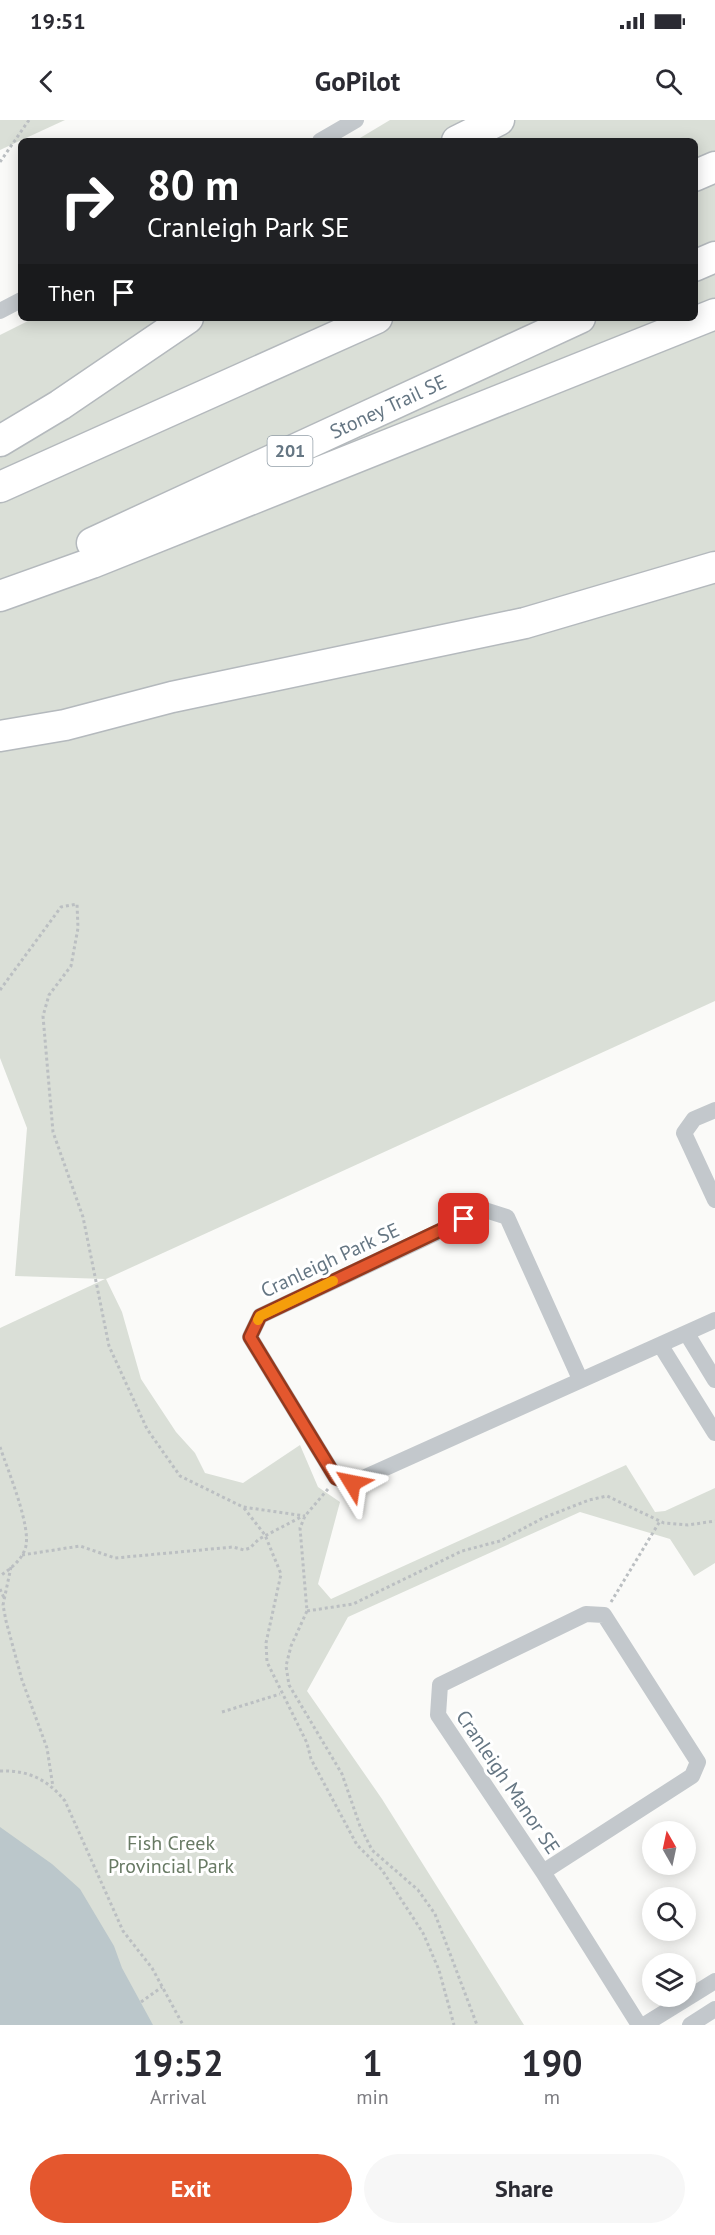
<!DOCTYPE html>
<html lang="en">
<head>
<meta charset="utf-8">
<style>
	body { margin:0; font-family:"PT Sans",sans-serif; background:#f7f7f7; color:#2b2b33; height:100vh; display:flex; flex-direction:column; font-size:22px; white-space:nowrap }
	* { box-sizing:border-box; margin:0 }
	p { font-size:20px; color:#7c7c81 }
	.icon { flex:none; width:33px; height:33px; fill:none; stroke:currentColor; stroke-width:2; stroke-linecap:round; stroke-linejoin:round }
	.map { position:relative; height:1905px; overflow:hidden }
	.sheet { display:flex; flex-direction:column; background:#fff; flex:1 }
	.sheet>* { flex:none }
	.hud { position:absolute; left:18px; top:18px; width:680px; height:183px; border-radius:9px; box-shadow:0 3px 15px #0003; background:#202124; color:#fff; overflow:hidden }
	.needle { width:39px; rotate:351deg }
	.buttons { position:absolute; left:642px; top:1701px; display:grid; gap:12px }
	.buttons a { display:grid; place-items:center; width:54px; height:54px; border-radius:50%; background:#fff; box-shadow:0 3px 15px #0003; font-size:30px }
	.pin { position:absolute; display:grid; place-items:center; width:51px; height:51px; color:#fff; margin:-26px; border-radius:12px; box-shadow:0 3px 9px #0006 }
	.me { position:absolute; width:66px; margin:-33px; rotate:305deg; stroke-linejoin:round; filter:drop-shadow(0 0 4px #0008) }
	.turn { display:flex; align-items:center; gap:21px; height:126px; padding:0 30px; font-size:27px }
	.turn .icon { width:78px; height:78px; stroke-width:2.5 }
	.turn b { display:block; font-size:42px; line-height:51px }
	.then { display:flex; align-items:center; height:57px; padding:0 30px; background:#0003; gap:12px; font-size:22px }
	.eta { display:flex; justify-content:space-evenly; align-items:center; height:102px; text-align:center }
	.eta b { font-size:36px; font-weight:800; line-height:42px }
	.cta { display:flex; gap:12px; margin-top:auto; padding:12px 30px }
	.cta a { flex:1; height:69px; border-radius:36px; background:#e4572e; color:#fff; font-size:24px; font-weight:800; line-height:69px; text-align:center }
	.cta a+a { background:#f7f7f7; color:#2b2b33 }
	.status { display:flex; justify-content:space-between; align-items:center; height:42px; padding:0 30px; background:#fff; direction:ltr }
	.status svg { height:16px; fill:currentColor }
	header { display:flex; justify-content:space-between; align-items:center; height:78px; padding:0 30px; background:#fff; font-size:27px; font-weight:800 }
	.map>svg:first-child { display:block }
	.green { fill:#dadfd7 }
	.water { fill:#bbc7cb }
	.lines { fill:none; stroke-linecap:round; stroke-linejoin:round }
	.highway-casing { stroke:#b4b9bd; stroke-width:33 }
	.path { stroke:#bbbfc2; stroke-width:3; stroke-dasharray:3 3; stroke-linecap:butt }
	.street { stroke:#c3c8cc; stroke-width:16 }
	.highway { stroke:#fff; stroke-width:30 }
	.route-casing { stroke:#94391e; stroke-width:15 }
	.route { stroke:#e4572e; stroke-width:10 }
	.slow { stroke:#f59e0b; stroke-width:10 }
	.labels { text-anchor:middle; stroke-width:6; stroke-linejoin:round; paint-order:stroke }
	.shield { fill:#fff; stroke:#939fa8; stroke-width:1.5 }
	.shield-label { font-size:18px; font-weight:bold; fill:#657683 }
	.street-label { font-size:20px; fill:#657683; stroke:#fff }
	.park-label { font-size:20px; fill:#687a64; stroke:#fff }
</style>
</head>
<body>
<div class="status"><b>19:51</b><svg viewBox="0 0 49 12"><path d="M0 12V9h3v3zM5 12V6h3v6zM10 12V3h3v9zM15 12V0h3v12zM26 1h20v11H26zM47 4h2v5h-2z"/></svg></div>
<header><svg class="icon" aria-label="back" viewBox="0 0 24 24"><path d="M15 5l-7 7 7 7"/></svg>GoPilot<svg class="icon" aria-label="search" viewBox="0 0 24 24"><circle cx="10" cy="10" r="6"/><path d="M15 15l6 6"/></svg></header>
<div class="map">
<svg width="715" height="1905" viewBox="0 0 715 1905">
	<rect width="100%" height="100%" fill="#fafaf8"/>
	<path class="green" d="M0 0H65L0 30Z
		M390 0H715V881L106 1159 122 1192 141 1259 176 1312 195 1333 205 1353 243 1363 300 1325 318 1367 340 1382 318 1464 331 1479 626 1345 655 1392 665 1391 715 1368V1443L694 1456 670 1419 580 1392 348 1497 307 1571 382 1679 524 1905H0V1208L105 1159 15 1156 27 1008 0 938V215L34 198H694V21H355Z"/>
	<path class="water" d="M0 1707 52 1744 80 1769 114 1826 122 1848 153 1905H0Z"/>
	<g class="lines">
		<g class="highway-casing">
			<g id="highway">
				<path d="M457 21 499 0"/>
				<path d="M694 56 715 47"/>
				<path d="M694 146 715 137"/>
				<path d="M0 321 60 285 188 198"/>
				<path d="M0 367 377 198"/>
				<path id="s1" d="M92 423 580 198"/>
				<path d="M0 476 92 443 715 194"/>
				<path d="M0 616 65 605 172 577 525 503 715 447"/>
			</g>
		</g>
		<path class="path" d="M0 42 29 0
			M0 870 61 787 77 784 78 808 71 846 49 875 43 896 53 1012 83 1097 109 1226 147 1309 180 1356 243 1387 305 1396
			M0 1327C7 1348 33 1410 25 1429 21 1441 10 1449 0 1456
			M328 1369 305 1396 300 1408 307 1491 291 1526 286 1546 289 1565 342 1654 360 1706 372 1730 418 1770 435 1794 477 1905
			M244 1388 265 1415 281 1454 266 1523 267 1542 307 1623 311 1639 357 1725 382 1750 423 1813 439 1850 454 1905
			M22 1435 80 1426 115 1438 233 1427 244 1430 250 1428 259 1419 303 1396
			M11 1447 3 1485 6 1501 22 1560 47 1628 53 1667
			M0 1469 4 1478
			M611 1482 660 1401
			M307 1491 353 1484 462 1431 500 1421 543 1398 589 1380 607 1376 664 1403 688 1405 715 1401
			M222 1592 280 1574
			M0 1651C29 1650 48 1660 65 1681L123 1811 152 1848 183 1905
			M141 1882 162 1867"/>
		<path class="street" d="M320 21 356 0
			M0 191 21 180
			M715 990 694 999 684 1013 715 1080
			M687 1214 715 1260
			M661 1226 715 1313
			M580 1259 507 1097 485 1090 260 1196 250 1217 336 1358 352 1363 715 1200
			M543 1752 692 1656 698 1642 604 1495 586 1494 440 1565 438 1595 543 1752 639 1905
			M644 1905 715 1861
			M690 1905 715 1889"/>
		<use href="#highway" class="highway"/>
	</g>
	<g class="lines">
		<g class="route-casing">
			<path id="route" d="M352 1363 336 1358 250 1217 260 1196 464 1099"/>
		</g>
		<use href="#route" class="route"/>
		<path class="slow" d="M258 1200 260 1196 333 1161"/>
	</g>
	<g class="labels">
		<rect class="shield" x="267.5" y="316" width="45" height="30" rx="4.5"/>
		<g class="shield-label">
			<text x="290" y="337">201</text>
		</g>
		<g class="street-label">
			<text dy="7" stroke="none"><textPath href="#s1" startOffset="326">Stoney Trail SE</textPath></text>
			<text transform="translate(330 1140) rotate(-25)" y="7">Cranleigh Park SE</text>
			<text transform="translate(508 1662) rotate(56)" y="7">Cranleigh Manor SE</text>
		</g>
		<g class="park-label">
			<text x="171" y="1730">Fish Creek<tspan x="171" dy="23">Provincial Park</tspan></text>
		</g>
	</g>
</svg>
<div class="buttons">
<a><svg class="needle" viewBox="-14 -14 28 28"><path d="M0-13l5 13h-10z" fill="#e53935"/><path d="M0 13l5-13h-10z" fill="#7c7c81"/></svg></a>
<a><svg class="icon" aria-label="search" viewBox="0 0 24 24"><circle cx="10" cy="10" r="6"/><path d="M15 15l6 6"/></svg></a>
<a><svg class="icon" aria-label="layers" viewBox="0 0 24 24"><path d="M12 4l9 5-9 5-9-5zM3 14l9 5 9-5"/></svg></a>
</div>
<div class="pin" style="left:464px;top:1099px;background:#d93025"><svg class="icon" aria-label="arrive" viewBox="0 0 24 24"><path d="M6 21V4h12l-3 4 3 4H6"/></svg></div>
<svg class="me" style="left:352px;top:1363px" viewBox="-20 -20 40 40"><path d="M0-17L14 15 0 8-14 15z" fill="#e4572e" stroke="#fff" stroke-width="4"/></svg>
<div class="hud">
<div class="turn"><svg class="icon" aria-label="right" viewBox="0 0 24 24"><path d="M7 20v-9h11M14 6l5 5-5 5"/></svg><div><b>80 m</b>Cranleigh Park SE</div></div>
<div class="then">Then<svg class="icon" aria-label="arrive" viewBox="0 0 24 24"><path d="M6 21V4h12l-3 4 3 4H6"/></svg></div>
</div>
</div>
<section class="sheet">
<div class="eta">
<div><b>19:52</b><p>Arrival</p></div>
<div><b>1</b><p>min</p></div>
<div><b>190</b><p>m</p></div>
</div>
<div class="cta"><a>Exit</a><a>Share</a></div>
</section>
</body>
</html>
